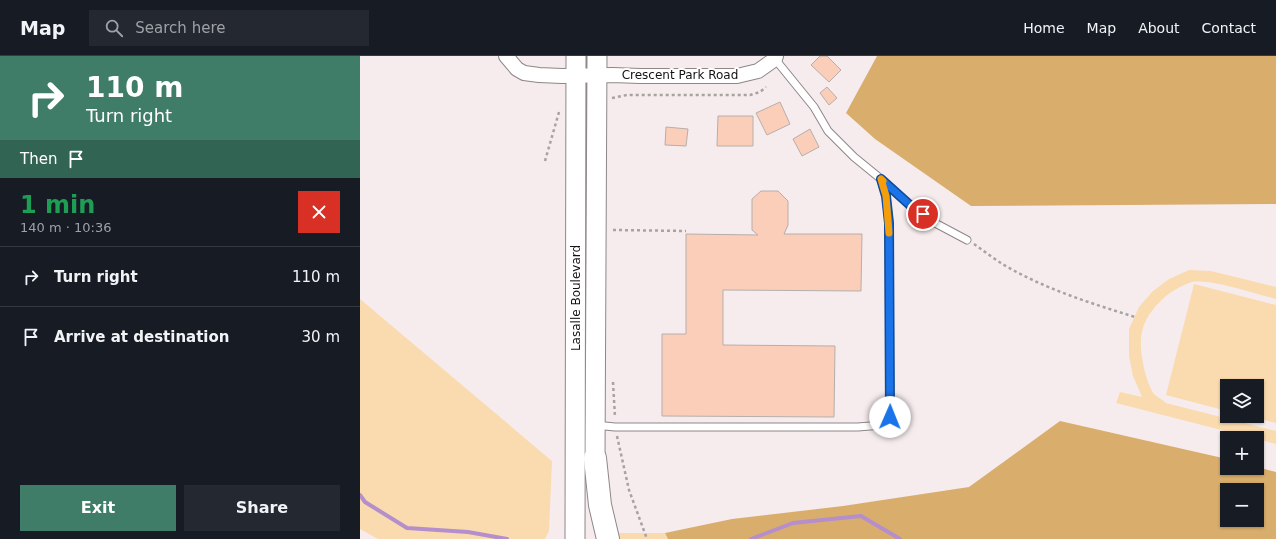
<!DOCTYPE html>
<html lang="en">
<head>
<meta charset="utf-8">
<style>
	body { margin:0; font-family:"DejaVu Sans",sans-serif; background:#242831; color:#f1f3f6; height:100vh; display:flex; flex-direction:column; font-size:15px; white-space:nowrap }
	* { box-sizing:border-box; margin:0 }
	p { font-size:13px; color:#9ea1a6 }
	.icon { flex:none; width:22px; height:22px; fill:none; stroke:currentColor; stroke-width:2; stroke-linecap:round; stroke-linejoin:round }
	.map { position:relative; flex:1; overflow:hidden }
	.panel { display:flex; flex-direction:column; background:#171b24; width:360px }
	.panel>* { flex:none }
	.guide { background:#3f7d68; color:#fff; overflow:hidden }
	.controls { position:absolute; left:860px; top:323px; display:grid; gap:8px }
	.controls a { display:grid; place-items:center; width:44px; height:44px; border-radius:0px; background:#171b24; box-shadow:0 1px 3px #0004; font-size:20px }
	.pin { position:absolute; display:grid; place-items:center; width:34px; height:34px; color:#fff; margin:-17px; border:2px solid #fff; border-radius:50%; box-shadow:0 1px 4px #0007 }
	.me { position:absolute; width:44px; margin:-22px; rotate:1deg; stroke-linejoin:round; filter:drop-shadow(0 0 3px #0008) }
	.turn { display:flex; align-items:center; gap:14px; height:84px; padding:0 20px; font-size:18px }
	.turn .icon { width:52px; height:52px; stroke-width:2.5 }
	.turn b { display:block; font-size:28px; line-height:34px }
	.then { display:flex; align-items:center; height:38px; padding:0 20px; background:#0003; gap:8px; font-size:15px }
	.round { display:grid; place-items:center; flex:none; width:42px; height:42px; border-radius:0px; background:#242831 }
	.summary { display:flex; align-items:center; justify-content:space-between; height:68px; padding:0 20px }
	h1 { font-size:24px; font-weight:700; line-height:30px; color:#1e9e55 }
	.primary-button { display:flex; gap:8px; margin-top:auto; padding:8px 20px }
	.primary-button a { flex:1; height:46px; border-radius:0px; background:#3f7d68; color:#fff; font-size:16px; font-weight:700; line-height:46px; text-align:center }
	.primary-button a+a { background:#242831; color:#f1f3f6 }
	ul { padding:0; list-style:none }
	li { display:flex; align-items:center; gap:12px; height:60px; padding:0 20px; border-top:1px solid #363941 }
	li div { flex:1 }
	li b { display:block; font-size:15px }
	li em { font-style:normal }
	header { display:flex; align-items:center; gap:24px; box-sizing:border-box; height:56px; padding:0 20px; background:#171b24; border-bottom:1px solid #363941 }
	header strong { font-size:19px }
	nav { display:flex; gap:22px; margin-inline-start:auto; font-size:14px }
	.search { width:280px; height:36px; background:#242831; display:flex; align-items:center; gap:10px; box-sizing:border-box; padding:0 14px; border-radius:0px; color:#9ea1a6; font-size:15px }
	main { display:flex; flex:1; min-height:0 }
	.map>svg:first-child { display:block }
	.green { fill:#fadbaf }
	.forest { fill:#d9ae6c; fill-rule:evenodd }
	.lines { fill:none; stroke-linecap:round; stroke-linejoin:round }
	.stream { stroke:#b58ecc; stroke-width:4 }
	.building { fill:#fbceb9; stroke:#b6aeab }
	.service-casing { stroke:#8e8687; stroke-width:9 }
	.minor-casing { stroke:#8e8687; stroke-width:16 }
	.secondary-casing { stroke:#8e8687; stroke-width:21 }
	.trunk-casing { stroke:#8e8687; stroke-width:24 }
	.path { stroke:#a9a1a2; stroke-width:2.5; stroke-dasharray:3 3; stroke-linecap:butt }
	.service { stroke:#fff; stroke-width:7 }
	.minor { stroke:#fff; stroke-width:14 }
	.secondary { stroke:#fff; stroke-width:19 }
	.trunk { stroke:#fff; stroke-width:22 }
	.route-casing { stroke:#114b97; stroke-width:10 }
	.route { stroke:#1a73e8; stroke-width:7 }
	.slow { stroke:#f59e0b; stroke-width:7 }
	.labels { text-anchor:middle; stroke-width:4; stroke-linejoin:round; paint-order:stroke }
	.street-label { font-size:12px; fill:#141112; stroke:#fff }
</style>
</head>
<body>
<header>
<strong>Map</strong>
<div class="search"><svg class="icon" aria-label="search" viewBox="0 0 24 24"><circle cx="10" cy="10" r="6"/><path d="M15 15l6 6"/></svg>Search here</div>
<nav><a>Home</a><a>Map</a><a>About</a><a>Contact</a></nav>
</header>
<main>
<section class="panel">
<div class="guide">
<div class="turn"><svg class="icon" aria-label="right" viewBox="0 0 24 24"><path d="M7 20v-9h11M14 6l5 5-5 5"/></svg><div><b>110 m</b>Turn right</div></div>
<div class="then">Then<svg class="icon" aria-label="arrive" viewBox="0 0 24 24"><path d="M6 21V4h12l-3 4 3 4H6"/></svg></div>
</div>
<div class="summary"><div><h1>1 min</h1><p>140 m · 10:36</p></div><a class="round" style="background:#d93025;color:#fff"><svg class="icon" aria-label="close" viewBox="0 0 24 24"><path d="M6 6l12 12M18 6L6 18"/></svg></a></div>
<ul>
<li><svg class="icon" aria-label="right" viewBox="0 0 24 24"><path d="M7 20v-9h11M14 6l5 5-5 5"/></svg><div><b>Turn right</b></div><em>110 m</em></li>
<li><svg class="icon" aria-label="arrive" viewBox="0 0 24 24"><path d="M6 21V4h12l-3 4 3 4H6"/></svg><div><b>Arrive at destination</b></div><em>30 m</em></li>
</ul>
<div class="primary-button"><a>Exit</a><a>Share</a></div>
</section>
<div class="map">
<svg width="916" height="483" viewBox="0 0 916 483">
	<rect width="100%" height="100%" fill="#f6eced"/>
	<path class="green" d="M829 214 851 215 916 231V243C895 238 852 223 832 226 825 228 816 233 810 237 798 246 785 260 782 276 778 291 785 325 794 338 797 341 803 344 806 347L916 375V388L756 347 760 336 782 341 773 320 769 300V273L779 251 792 236 809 223Z
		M834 228 916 249V367L887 360H897V330H867V355L806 339Z
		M0 243 192 405 189 475 185 483H18L0 473Z
		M258 477H305L308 483H260Z"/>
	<path class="forest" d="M517 0H916V148L611 150 515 83 486 57Z
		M700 365 867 403V412H897V411L916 416V483H308L305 477 372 463 483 450 609 431ZM867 434H897V464H867Z"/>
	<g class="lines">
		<path class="stream" d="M0 439 5 446 47 472 108 476 147 483
			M391 483 433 467 501 460 540 483"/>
	</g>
	<path class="building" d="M460 0H467L481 14 469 26 451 9Z
		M467 31 477 42 469 49 460 37Z
		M420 46 430 68 407 79 396 57Z
		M358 60H393V90H357Z
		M306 71 328 73 326 90 305 89Z
		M450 73 459 91 442 100 433 83Z
		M401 135H418L428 145V169L424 178H502L501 235 363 234V289L475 290 474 361 302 360V278H326V178L398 179 392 174V143Z"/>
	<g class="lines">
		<g class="service-casing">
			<path id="service" d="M521 123 551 150 575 167 607 184
				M235 369 255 371H498L522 369 527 367 530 361V352L529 167 526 140 521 123 494 101 468 75 454 51 415 3"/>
		</g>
		<g class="minor-casing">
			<path id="minor" d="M146 0 157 13 164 17 179 19 202 20 253 19 280 20H377L398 15 415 3 416 0"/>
		</g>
		<g class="secondary-casing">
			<path id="secondary" d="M235 402 237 0
				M215 483 216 0"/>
		</g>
		<g class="trunk-casing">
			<path id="trunk" d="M235 402 240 449 248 483"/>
		</g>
		<path class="path" d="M252 42 267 39H390L400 36 406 31
			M185 105 199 56
			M253 174 326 175
			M614 188C624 195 634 203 644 209 685 233 730 247 775 261
			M253 326 255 361
			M257 380 269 434 287 483"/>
		<use href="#service" class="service"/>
		<use href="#minor" class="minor"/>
		<use href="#secondary" class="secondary"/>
		<use href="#trunk" class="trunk"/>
	</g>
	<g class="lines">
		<g class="route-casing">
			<path id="route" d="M530 361 529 167 526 140 521 123 551 150 563 158"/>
		</g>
		<use href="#route" class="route"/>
		<path class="slow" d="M523 125 521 123 526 140 529 177"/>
	</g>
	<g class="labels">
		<g class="street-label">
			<text x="320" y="23">Crescent Park Road</text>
			<text transform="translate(216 242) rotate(-90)" y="4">Lasalle Boulevard</text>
		</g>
	</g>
</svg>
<div class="controls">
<a><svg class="icon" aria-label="layers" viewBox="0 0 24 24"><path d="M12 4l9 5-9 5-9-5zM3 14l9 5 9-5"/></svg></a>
<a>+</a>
<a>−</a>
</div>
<div class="pin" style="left:563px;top:158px;background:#d93025"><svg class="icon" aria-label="arrive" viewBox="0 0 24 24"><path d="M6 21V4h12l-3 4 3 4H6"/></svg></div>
<svg class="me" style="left:530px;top:361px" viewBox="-20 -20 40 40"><circle r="19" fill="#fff"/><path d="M0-13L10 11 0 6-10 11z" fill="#1a73e8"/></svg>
</div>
</main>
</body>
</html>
